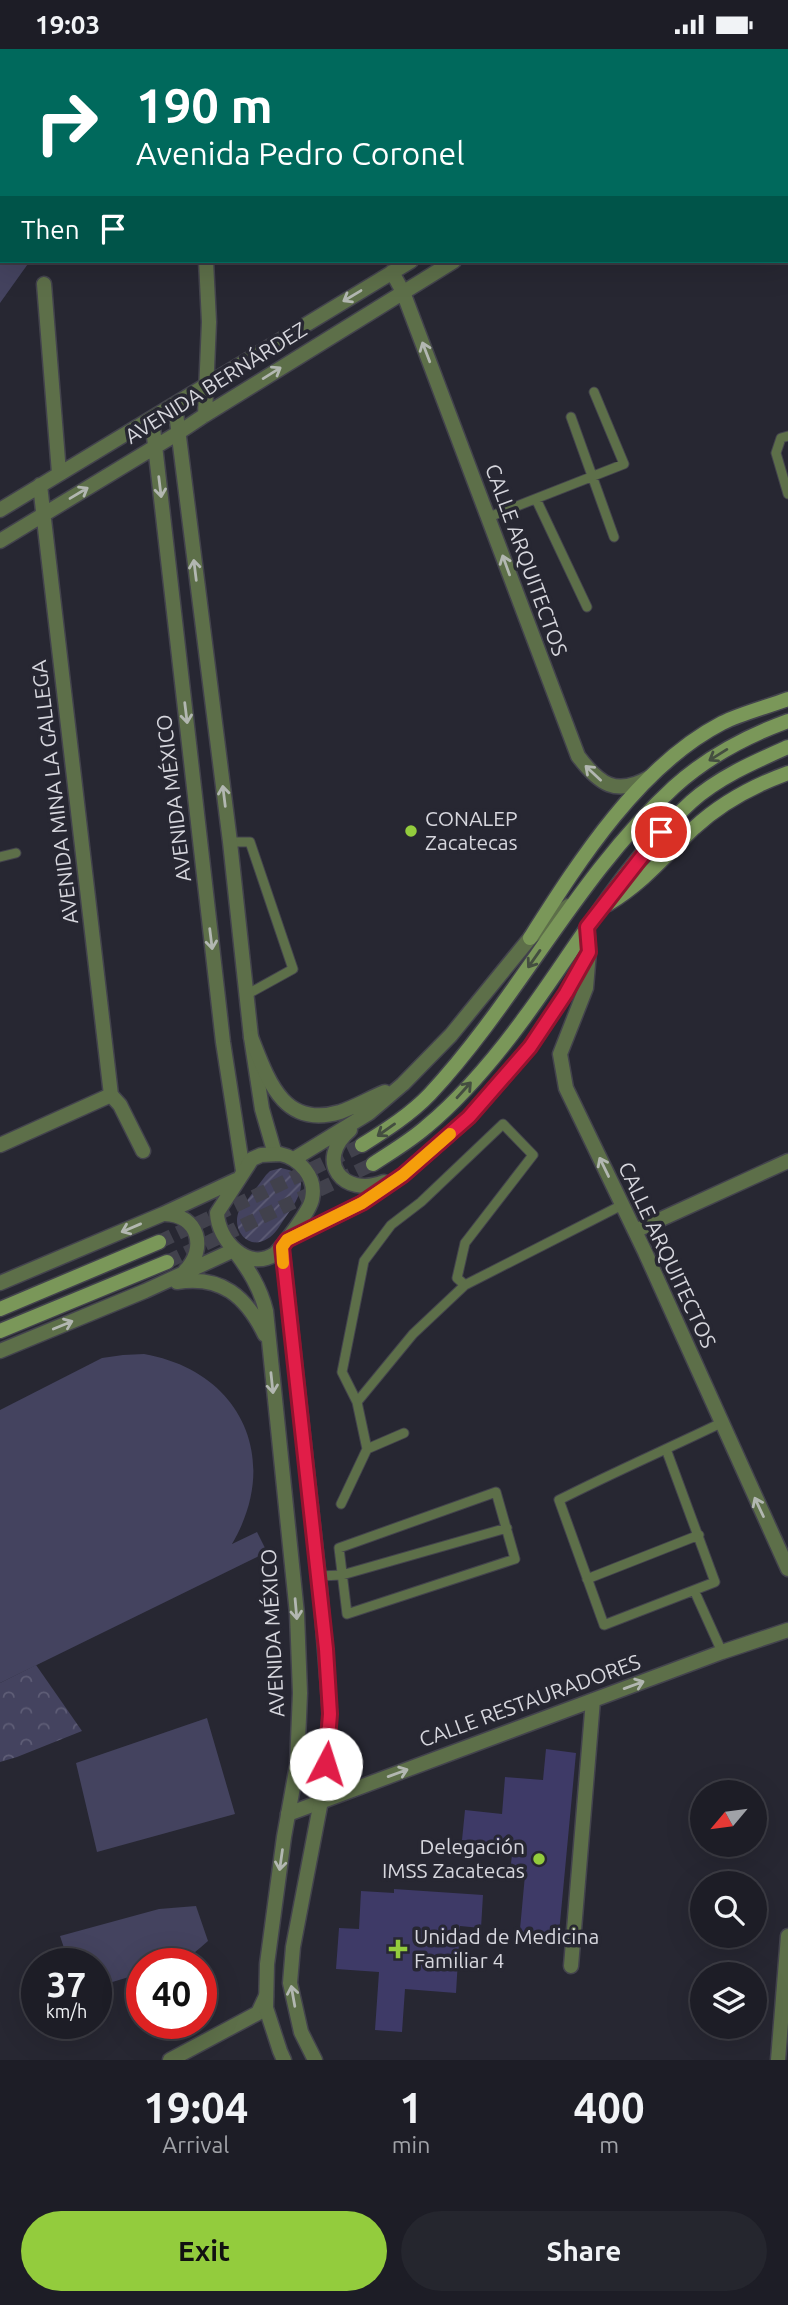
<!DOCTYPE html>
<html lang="en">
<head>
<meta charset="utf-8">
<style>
	body { margin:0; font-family:Ubuntu,sans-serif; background:#25262e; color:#f1f3f6; height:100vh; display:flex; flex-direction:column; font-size:26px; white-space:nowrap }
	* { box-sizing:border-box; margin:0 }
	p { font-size:23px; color:#a0a2a7 }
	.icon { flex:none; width:38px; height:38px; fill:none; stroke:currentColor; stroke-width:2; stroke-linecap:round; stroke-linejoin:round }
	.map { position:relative; height:2011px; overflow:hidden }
	.drawer { display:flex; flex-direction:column; background:#1d1d26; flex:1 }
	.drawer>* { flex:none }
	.hud { position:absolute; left:0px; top:0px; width:789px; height:214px; box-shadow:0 7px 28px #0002,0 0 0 2px #3b3b43; background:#00695c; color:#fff; overflow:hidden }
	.needle { width:46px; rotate:241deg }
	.tools { position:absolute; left:690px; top:1731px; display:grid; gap:14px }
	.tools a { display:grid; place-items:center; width:77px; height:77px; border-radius:50%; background:#1d1d26; box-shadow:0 7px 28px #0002,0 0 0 2px #3b3b43; font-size:35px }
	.speed { position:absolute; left:21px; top:1899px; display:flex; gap:14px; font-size:35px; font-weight:700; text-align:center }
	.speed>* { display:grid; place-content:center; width:91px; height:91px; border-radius:50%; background:#1d1d26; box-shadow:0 7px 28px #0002,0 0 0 2px #3b3b43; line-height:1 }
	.speed small { font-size:18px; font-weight:400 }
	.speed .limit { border:10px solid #d22; background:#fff; color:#111 }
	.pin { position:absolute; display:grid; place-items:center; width:60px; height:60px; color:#fff; margin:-30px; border:4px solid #fff; border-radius:50%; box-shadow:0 2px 7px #0007 }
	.me { position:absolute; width:77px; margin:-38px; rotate:5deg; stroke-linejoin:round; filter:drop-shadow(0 0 5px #0008) }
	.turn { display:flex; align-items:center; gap:24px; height:147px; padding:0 21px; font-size:32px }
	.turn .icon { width:91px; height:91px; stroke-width:2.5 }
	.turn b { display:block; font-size:49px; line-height:60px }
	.then { display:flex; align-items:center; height:66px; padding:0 21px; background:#0003; gap:14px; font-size:26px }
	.eta { display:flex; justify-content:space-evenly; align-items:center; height:119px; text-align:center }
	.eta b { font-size:42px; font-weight:600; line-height:49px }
	.action { display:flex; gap:14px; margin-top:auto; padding:14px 21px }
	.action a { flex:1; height:80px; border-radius:42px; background:#93cc3d; color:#111; font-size:28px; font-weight:600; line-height:80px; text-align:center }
	.action a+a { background:#25262e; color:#f1f3f6 }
	.status { display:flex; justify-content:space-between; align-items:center; height:49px; padding:0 35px; background:#1d1d26; direction:ltr }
	.status svg { height:19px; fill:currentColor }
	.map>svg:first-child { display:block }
	.grass { fill:#44435f }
	.forest { fill:url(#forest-crowns) }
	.garden { fill:url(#garden-furrows) }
	.building { fill:#3e3a67 }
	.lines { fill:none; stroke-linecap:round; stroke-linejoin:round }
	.secondary-tunnel { stroke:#41414c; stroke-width:14; stroke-dasharray:14 7; stroke-linecap:butt }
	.service-casing { stroke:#43434d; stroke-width:11 }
	.minor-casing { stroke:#43434d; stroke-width:17 }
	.tertiary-casing { stroke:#43434d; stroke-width:17 }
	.secondary-casing { stroke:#43434d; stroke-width:17 }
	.path { stroke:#686871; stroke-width:3.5; stroke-dasharray:3.5 5; stroke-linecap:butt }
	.service { stroke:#5d6f49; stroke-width:9 }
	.minor { stroke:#5d6f49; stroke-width:14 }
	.tertiary { stroke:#5d6f49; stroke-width:14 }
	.secondary { stroke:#7a9759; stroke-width:14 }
	.oneway { stroke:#b2b7b1 }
	.oneway2 { stroke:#444e40 }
	.route-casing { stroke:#92132f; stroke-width:18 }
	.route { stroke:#e11d48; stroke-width:12 }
	.slow { stroke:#f59e0b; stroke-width:12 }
	.poi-dot { fill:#93cc3d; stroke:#272732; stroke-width:2.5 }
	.labels { text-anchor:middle; stroke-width:7; stroke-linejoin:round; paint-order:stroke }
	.street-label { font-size:21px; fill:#d6d6dd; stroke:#272732 }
	.poi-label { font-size:21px; fill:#d6d6dd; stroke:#272732; text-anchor:start }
</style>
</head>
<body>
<div class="status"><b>19:03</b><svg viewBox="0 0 49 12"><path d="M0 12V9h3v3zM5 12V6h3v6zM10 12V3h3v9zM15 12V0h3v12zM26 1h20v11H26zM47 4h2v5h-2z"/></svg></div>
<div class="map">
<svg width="788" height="2011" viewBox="0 0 788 2011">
	<defs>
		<pattern id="forest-crowns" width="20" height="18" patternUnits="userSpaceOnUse" patternTransform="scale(1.75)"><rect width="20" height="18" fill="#44435f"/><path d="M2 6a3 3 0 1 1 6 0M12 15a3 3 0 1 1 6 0" fill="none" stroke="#5e5d76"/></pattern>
		<pattern id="garden-furrows" width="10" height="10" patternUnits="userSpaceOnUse" patternTransform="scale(1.75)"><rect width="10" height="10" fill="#44435f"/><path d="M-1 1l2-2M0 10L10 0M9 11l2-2" fill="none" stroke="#5e5d76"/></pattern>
	</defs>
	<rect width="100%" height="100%" fill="#272732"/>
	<path class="grass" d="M0 0H87V2H2V212H30L0 254Z
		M144 1305C241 1322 282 1410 232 1495L257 1483 267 1503 0 1634V1361L102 1309 123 1306Z
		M207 1669 235 1765 97 1803 76 1714Z
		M196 1857 208 1892C180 1917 179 1914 142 1914V1924L96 1938V1914H69L60 1887 159 1860Z"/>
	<path class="forest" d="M36 1616 82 1682 17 1708 0 1713V1634Z"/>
	<path class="garden" d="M281 1119C316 1125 297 1152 285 1169 280 1176 275 1186 267 1190 248 1202 231 1180 239 1162L266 1126 270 1122Z"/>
	<path class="building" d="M546 1700 576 1704 558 1895 519 1891 525 1826 510 1824 513 1796 462 1791 465 1761 502 1765 505 1728 543 1731Z
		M394 1840 483 1846 481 1879 460 1877 456 1944 405 1940 402 1983 375 1981 379 1923 336 1920 339 1879 359 1880 361 1842 394 1844Z"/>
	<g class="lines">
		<path class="secondary-tunnel" d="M159 1193 362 1096
			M167 1213 373 1115"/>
		<g class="service-casing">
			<path id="service" d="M571 368 614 488
				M788 387 781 389 776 404 788 445
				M536 450 587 558
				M489 468 624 415 594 343
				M230 793H250L293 920 246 946
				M0 808 16 804
				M357 1353 413 1285 465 1236 622 1156
				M367 1400 404 1384
				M666 1400 715 1533 604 1576 559 1451C612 1424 667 1400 721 1374
				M496 1443 515 1510 347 1565 339 1499Z
				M341 1455 367 1400 357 1353 342 1323 364 1212 391 1176 421 1153 503 1075 533 1106 465 1194 457 1229 465 1236
				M319 1527 342 1526 507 1479
				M587 1530 699 1486
				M694 1541 722 1603"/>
		</g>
		<g class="minor-casing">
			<path id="minor" d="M193 0V2
				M372 0 374 2
				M499 0 500 2
				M328 2 331 0
				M392 223 403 243 578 707C599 735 616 748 650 728
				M44 235 59 424
				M175 356 230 793 251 988 262 1060 275 1105
				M205 366 209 273 206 212
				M152 370 223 993 243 1122
				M40 436 111 1046
				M0 461 411 212
				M0 492 178 384 205 366 454 212
				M589 903 586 939 560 1005 566 1039 645 1203 788 1520
				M111 1046 120 1056 143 1102
				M0 1096 111 1046
				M635 1182 788 1112
				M288 1765 722 1603 788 1581
				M571 1917 593 1651
				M170 2011 258 1964 266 1947
				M778 2011 788 1887"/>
		</g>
		<g class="tertiary-casing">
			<path id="tertiary" d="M753 0 754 2
				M788 152V154
				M251 988C268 1031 283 1080 340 1063 355 1058 370 1049 385 1043
				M350 1081C314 1112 343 1149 384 1133
				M280 1105C299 1109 317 1128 312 1150 310 1162 284 1195 275 1205 247 1223 218 1191 217 1164L252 1110 261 1106Z
				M294 1110 369 1064 403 1035 451 986 530 889 568 857
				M165 1165C199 1166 207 1200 185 1222
				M287 1191 362 1154 403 1126 469 1068 530 998 566 944 589 903 587 878
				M282 1198 320 1539 330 1665 321 1752 293 1898 290 1934 301 1983 315 2011
				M177 1233C221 1226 246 1247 265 1286
				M0 1234 163 1165 236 1131
				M0 1302 145 1242 234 1201C249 1221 260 1238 266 1262L297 1565 300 1644 297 1716 284 1788 267 1915 266 1959 280 2002 284 2011"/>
		</g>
		<g class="secondary-casing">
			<path id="secondary" d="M608 855C644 833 664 808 694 779 720 755 755 736 788 724
				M530 889C579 812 639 717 722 674 742 664 767 658 788 650
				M362 1096C386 1081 411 1065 430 1045 519 949 577 827 674 738 706 709 747 687 788 672
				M373 1115C391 1103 410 1092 426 1078 462 1048 498 1005 525 968 579 895 623 814 691 753 719 728 754 713 788 698
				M0 1260 159 1193
				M0 1282 167 1213"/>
		</g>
		<path class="path" d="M782 0V2"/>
		<use href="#service" class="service"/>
		<use href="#minor" class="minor"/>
		<use href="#tertiary" class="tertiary"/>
		<use href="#secondary" class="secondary"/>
	</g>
	<defs><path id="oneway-shaft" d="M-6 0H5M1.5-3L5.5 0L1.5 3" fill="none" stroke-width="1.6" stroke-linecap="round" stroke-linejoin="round" transform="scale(1.75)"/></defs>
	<g class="oneway">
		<use href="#oneway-shaft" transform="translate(352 247) rotate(149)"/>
		<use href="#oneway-shaft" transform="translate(426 303) rotate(-111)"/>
		<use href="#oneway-shaft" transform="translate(272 324) rotate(-32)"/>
		<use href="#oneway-shaft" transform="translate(160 438) rotate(83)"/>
		<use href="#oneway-shaft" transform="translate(79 444) rotate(-31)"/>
		<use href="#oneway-shaft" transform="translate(506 516) rotate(-110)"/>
		<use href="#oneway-shaft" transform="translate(195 521) rotate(-97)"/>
		<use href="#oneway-shaft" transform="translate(186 664) rotate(83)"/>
		<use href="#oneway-shaft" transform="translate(593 724) rotate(-137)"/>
		<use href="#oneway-shaft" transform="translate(224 747) rotate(-97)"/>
		<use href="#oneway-shaft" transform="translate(211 890) rotate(83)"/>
		<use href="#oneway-shaft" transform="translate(604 1118) rotate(-116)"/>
		<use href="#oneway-shaft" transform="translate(131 1179) rotate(157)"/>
		<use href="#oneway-shaft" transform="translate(63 1276) rotate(-22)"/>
		<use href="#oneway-shaft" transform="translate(272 1334) rotate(84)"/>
		<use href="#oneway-shaft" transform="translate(759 1458) rotate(-115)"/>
		<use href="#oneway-shaft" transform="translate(296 1560) rotate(85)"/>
		<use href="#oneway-shaft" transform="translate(634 1636) rotate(-20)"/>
		<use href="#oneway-shaft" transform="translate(398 1724) rotate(-20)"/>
		<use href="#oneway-shaft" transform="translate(281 1811) rotate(98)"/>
		<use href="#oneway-shaft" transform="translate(293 1947) rotate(-100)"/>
	</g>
	<g class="oneway2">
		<use href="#oneway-shaft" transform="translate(718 706) rotate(148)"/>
		<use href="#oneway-shaft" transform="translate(534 910) rotate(125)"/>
		<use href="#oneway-shaft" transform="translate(464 1041) rotate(-48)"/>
		<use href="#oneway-shaft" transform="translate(386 1081) rotate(145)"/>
	</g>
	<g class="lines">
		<g class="route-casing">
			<path id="route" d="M326 1715 330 1665 326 1600 282 1198 287 1191 362 1154 403 1126 469 1068 530 998 566 944 589 903 587 878 661 783"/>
		</g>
		<use href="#route" class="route"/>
		<path class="slow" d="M283 1214 282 1198 287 1191 362 1154 403 1126 450 1085"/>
	</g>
	<g class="poi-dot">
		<circle cx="411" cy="782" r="7"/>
		<circle cx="539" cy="1810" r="7"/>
		<path d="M394.5 1889.5h7v7h7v7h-7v7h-7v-7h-7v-7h7z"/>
	</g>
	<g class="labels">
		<g class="street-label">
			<text transform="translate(216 334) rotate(-32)" y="7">AVENIDA BERNÁRDEZ</text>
			<text transform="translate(526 511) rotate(70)" y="7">CALLE ARQUITECTOS</text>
			<text transform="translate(55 743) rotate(-97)" y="7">AVENIDA MINA LA GALLEGA</text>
			<text transform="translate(174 749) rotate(-97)" y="7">AVENIDA MÉXICO</text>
			<text transform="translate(667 1206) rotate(65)" y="7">CALLE ARQUITECTOS</text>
			<text transform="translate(273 1584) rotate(-93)" y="7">AVENIDA MÉXICO</text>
			<text transform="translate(530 1652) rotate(-20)" y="7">CALLE RESTAURADORES</text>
		</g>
		<g class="poi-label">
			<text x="425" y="777">CONALEP<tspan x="425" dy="24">Zacatecas</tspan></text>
			<text x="525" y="1805" text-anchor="end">Delegación<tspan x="525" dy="24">IMSS Zacatecas</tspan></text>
			<text x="414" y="1895">Unidad de Medicina<tspan x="414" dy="24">Familiar 4</tspan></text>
		</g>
	</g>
</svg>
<div class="tools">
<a><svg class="needle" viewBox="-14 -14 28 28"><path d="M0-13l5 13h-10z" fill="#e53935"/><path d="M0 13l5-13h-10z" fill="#a0a2a7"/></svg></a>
<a><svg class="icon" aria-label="search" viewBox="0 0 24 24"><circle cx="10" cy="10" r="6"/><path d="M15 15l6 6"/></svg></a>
<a><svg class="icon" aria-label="layers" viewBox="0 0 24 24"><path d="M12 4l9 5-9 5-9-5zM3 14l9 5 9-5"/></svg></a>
</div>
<div class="speed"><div>37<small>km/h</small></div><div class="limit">40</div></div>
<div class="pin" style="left:661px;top:783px;background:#d93025"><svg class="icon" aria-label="arrive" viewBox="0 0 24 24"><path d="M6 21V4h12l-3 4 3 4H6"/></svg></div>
<svg class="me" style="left:326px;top:1715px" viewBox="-20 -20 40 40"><circle r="19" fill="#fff"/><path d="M0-13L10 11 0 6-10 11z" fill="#e11d48"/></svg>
<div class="hud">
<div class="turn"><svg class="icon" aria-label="right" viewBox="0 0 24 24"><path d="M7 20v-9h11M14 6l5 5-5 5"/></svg><div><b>190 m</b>Avenida Pedro Coronel</div></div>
<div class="then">Then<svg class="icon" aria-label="arrive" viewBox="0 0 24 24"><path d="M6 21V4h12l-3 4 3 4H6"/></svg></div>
</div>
</div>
<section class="drawer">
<div class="eta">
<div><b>19:04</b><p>Arrival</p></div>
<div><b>1</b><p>min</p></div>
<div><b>400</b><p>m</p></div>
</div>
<div class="action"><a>Exit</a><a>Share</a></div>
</section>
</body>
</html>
